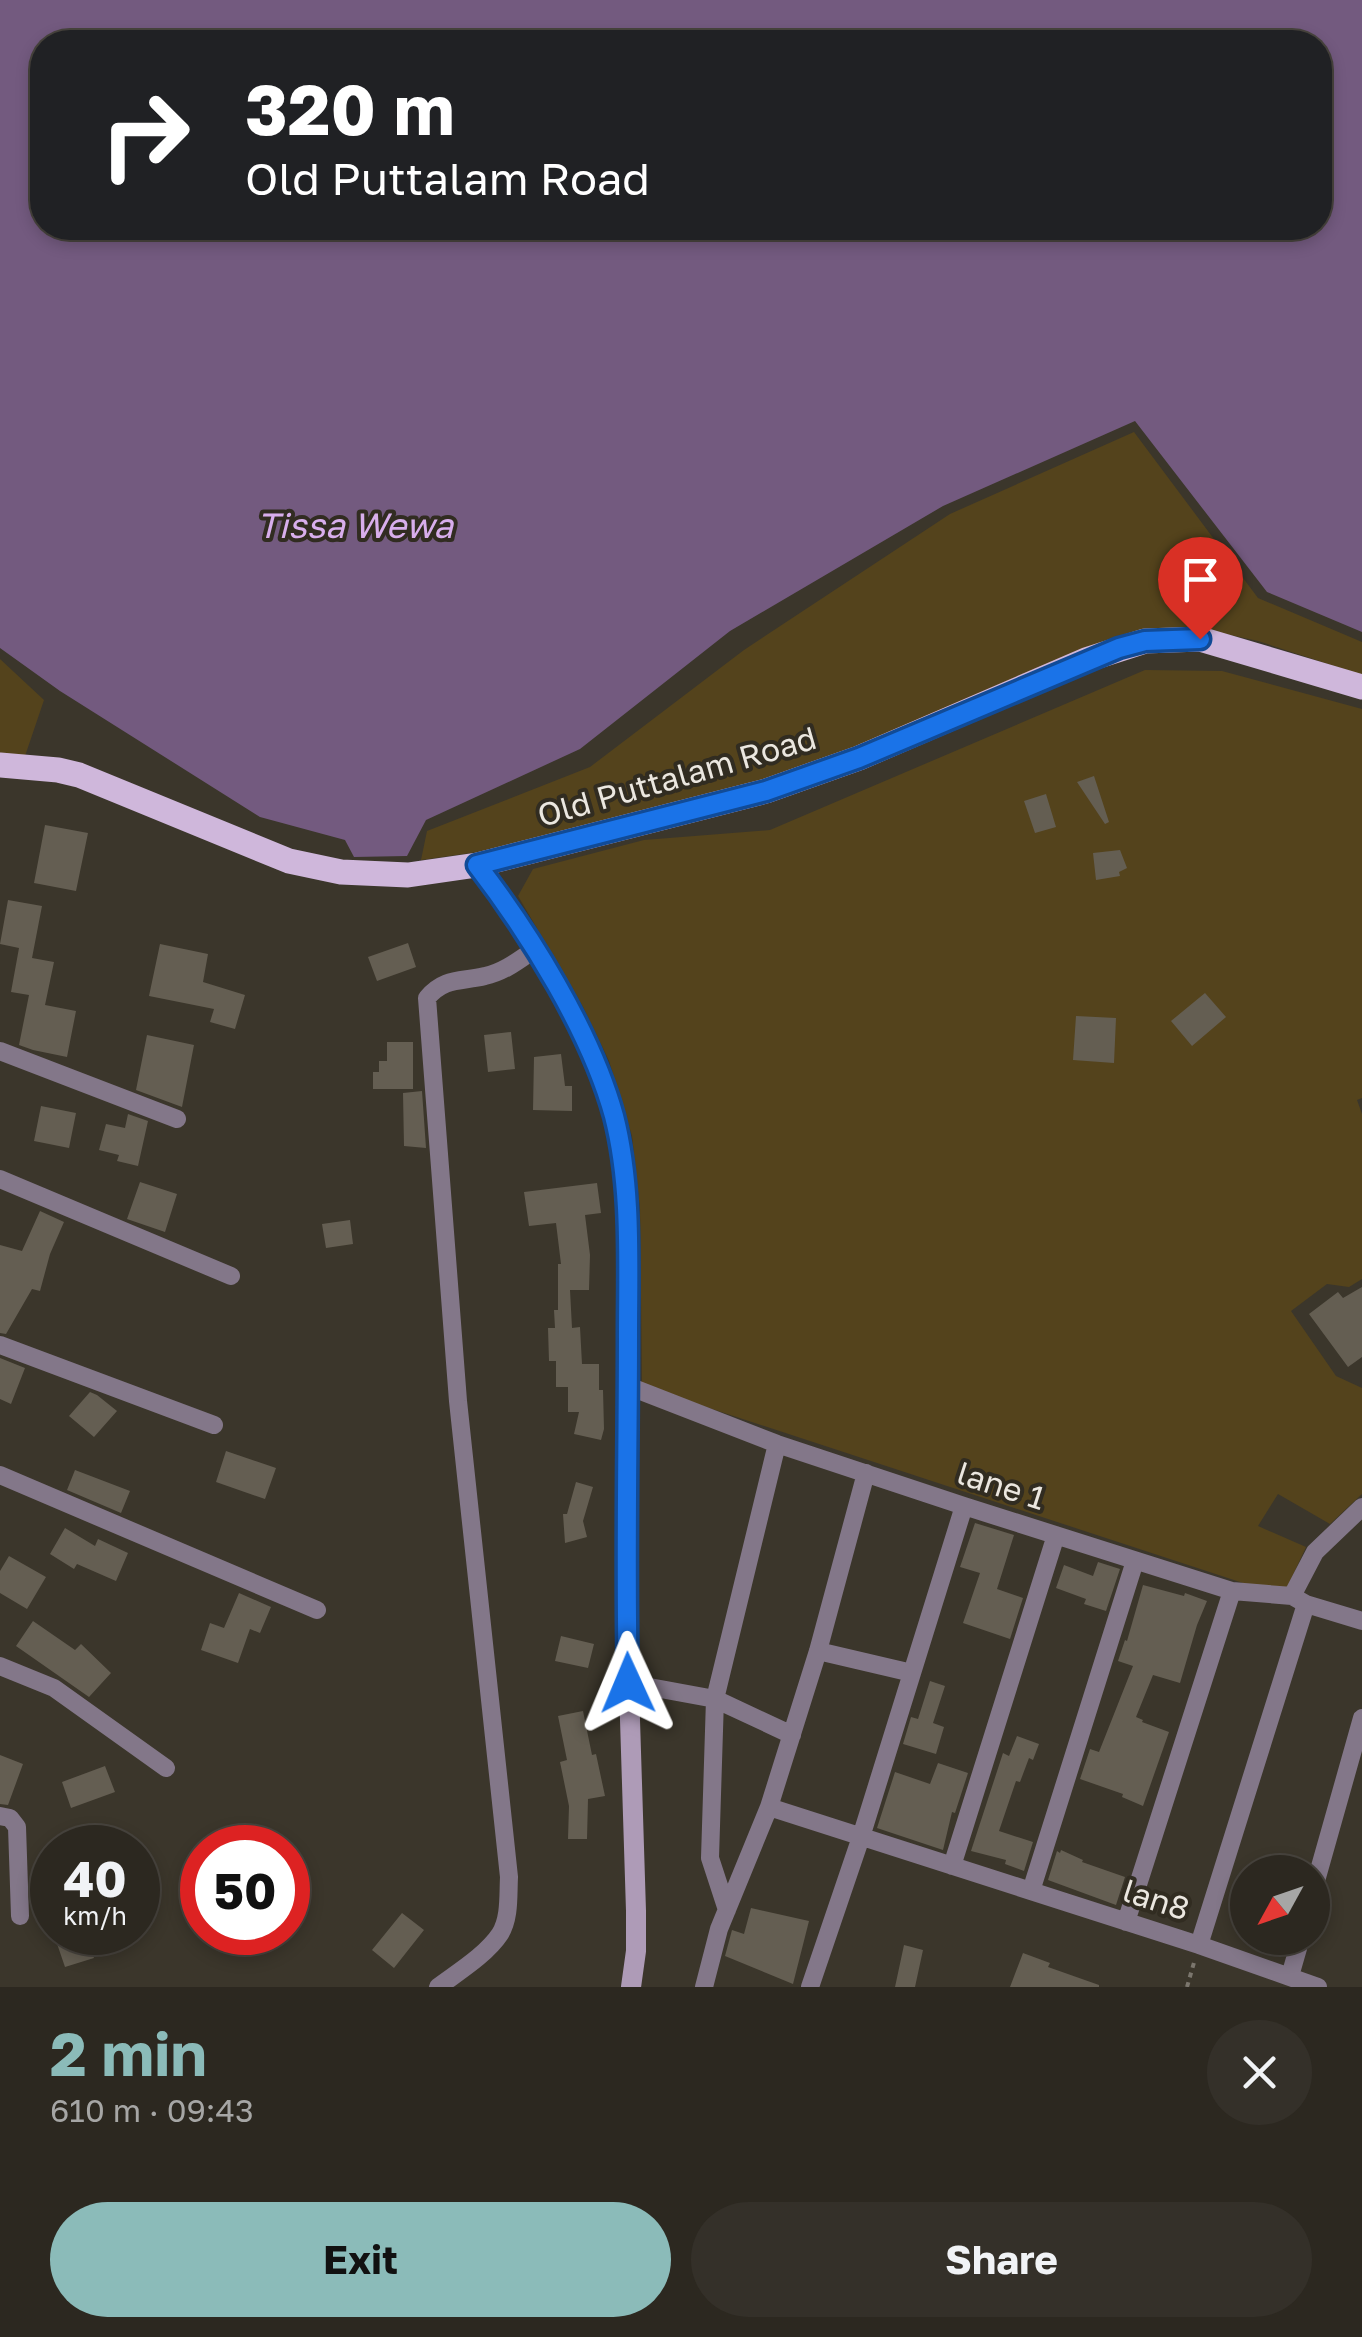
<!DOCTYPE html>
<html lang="en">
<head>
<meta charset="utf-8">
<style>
	body { margin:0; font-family:"Golos Text",sans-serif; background:#343029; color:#f1f3f6; height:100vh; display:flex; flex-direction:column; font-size:38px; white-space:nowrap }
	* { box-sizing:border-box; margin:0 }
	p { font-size:32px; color:#a6a6a5 }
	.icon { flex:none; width:55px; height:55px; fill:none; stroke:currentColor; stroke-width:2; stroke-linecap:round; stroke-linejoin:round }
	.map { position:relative; height:1987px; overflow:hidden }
	.sheet { display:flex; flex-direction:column; background:#2c2820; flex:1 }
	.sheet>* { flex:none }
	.hud { position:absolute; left:30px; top:30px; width:1302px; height:210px; border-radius:40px; box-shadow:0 5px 15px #0003,0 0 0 2px #48443e; background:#202124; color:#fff; overflow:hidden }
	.needle { width:65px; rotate:230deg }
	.controls { position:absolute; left:1230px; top:1855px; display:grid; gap:20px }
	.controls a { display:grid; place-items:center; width:100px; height:100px; border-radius:50%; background:#2c2820; box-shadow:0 5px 15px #0003,0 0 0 2px #48443e; font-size:50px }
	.speed { position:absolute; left:30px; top:1825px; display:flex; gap:20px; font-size:50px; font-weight:700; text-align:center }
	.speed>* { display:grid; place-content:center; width:130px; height:130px; border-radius:50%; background:#2c2820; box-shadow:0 5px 15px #0003,0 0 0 2px #48443e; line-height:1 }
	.speed small { font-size:25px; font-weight:400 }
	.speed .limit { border:15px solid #d22; background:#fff; color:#111 }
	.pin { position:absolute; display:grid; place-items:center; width:85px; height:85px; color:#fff; margin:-102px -42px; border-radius:50% 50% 50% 0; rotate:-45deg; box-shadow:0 0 10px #0007 }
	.pin .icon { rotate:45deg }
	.me { position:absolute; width:110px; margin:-55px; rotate:359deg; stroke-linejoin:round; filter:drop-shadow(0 0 8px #0008) }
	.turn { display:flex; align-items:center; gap:35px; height:210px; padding:0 50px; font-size:45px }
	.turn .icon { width:130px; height:130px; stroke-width:2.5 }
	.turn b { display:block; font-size:70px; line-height:85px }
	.round { display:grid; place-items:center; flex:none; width:105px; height:105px; border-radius:52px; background:#343029 }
	.head { display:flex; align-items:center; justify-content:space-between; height:170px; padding:0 50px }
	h1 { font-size:60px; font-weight:700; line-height:75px; color:#8bbbb9 }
	.button { display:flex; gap:20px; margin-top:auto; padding:20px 50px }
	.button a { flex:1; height:115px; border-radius:60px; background:#8bbbb9; color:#111; font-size:40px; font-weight:700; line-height:115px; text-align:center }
	.button a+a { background:#343029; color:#f1f3f6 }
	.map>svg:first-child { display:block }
	.green { fill:#54431c }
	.water { fill:#735a7f; fill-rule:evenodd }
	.building { fill:#645e52 }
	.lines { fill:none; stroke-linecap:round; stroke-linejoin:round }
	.path { stroke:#7b766d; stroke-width:4; stroke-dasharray:5 5; stroke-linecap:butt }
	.street { stroke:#837789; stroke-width:18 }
	.secondary { stroke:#ae9bb7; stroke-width:20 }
	.primary { stroke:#cfb7db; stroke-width:25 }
	.route-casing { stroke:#114b97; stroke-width:25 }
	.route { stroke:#1a73e8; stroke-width:18 }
	.labels { text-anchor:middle; stroke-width:8; stroke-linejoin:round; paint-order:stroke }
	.street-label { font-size:32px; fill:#ebe7e0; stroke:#312c21 }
	.water-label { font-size:35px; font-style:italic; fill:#d8aeec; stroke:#312c21 }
</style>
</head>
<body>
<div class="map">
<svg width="1362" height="1987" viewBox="0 0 1362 1987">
	<rect width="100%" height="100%" fill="#3b362b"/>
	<path class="green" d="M1134 432 1258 598 1362 642V675L1258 641 1198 628 835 759 678 803 477 852 421 860 427 831 590 767 744 650 950 514Z
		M0 659 44 700 24 759 0 758Z
		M1145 670 1222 671 1362 709V1098L1357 1100 1362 1114V1279L1349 1287 1327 1284 1291 1311 1336 1376 1362 1388V1494L1330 1524 1278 1494 1258 1526 1306 1547 1283 1596 642 1386 640 1209 632 1136 609 1061 583 1007 518 896 533 869 644 840 770 830Z"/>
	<path class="water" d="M0 0H1362V632L1267 592 1135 421 943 506 730 631 580 749 426 820 407 856 354 857 345 840 260 817 60 691 0 648ZM42 42H1320V228H42Z"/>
	<path class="building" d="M1094 776 1109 822 1105 824 1077 782Z
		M1046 794 1056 827 1035 833 1024 801Z
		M45 825 88 833 76 891 34 883Z
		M1120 850 1127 868 1119 872 1120 876 1096 880 1093 853Z
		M8 900 42 906 32 958 54 962 45 1005 76 1011 67 1057 33 1050 19 1045 29 995 11 992 19 948 0 944Z
		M408 943 416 967 377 981 368 957Z
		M160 944 208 954 203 982 245 995 235 1029 210 1022 214 1009 149 996Z
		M1205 993 1226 1017 1192 1046 1171 1021Z
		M1076 1016 1116 1018 1114 1063 1073 1060Z
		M511 1032 515 1069 488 1072 484 1035Z
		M147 1035 194 1045 182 1107 136 1090Z
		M387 1042H413V1089H373V1072H379V1061H387Z
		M561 1054 565 1086H572V1111L533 1110 534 1057Z
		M422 1091 426 1148 404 1146 403 1093Z
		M41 1106 76 1113 69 1148 34 1141Z
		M128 1114 148 1121 138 1166 117 1161 119 1155 99 1150 106 1124 125 1128Z
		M140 1182 177 1194 165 1232 127 1219Z
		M597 1183 601 1213 585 1215 590 1255 589 1290H570L572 1328 580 1327 582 1364H599V1390H603L604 1429 601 1440 574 1434 579 1412H568V1387H556V1361H549L548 1328H555L554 1310H558V1264H561L556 1223 529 1226 524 1192Z
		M40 1211 64 1222 50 1254 40 1291 32 1289 6 1334 0 1333V1245L22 1251Z
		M350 1220 353 1244 326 1248 322 1224Z
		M1362 1287V1357L1348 1367 1309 1314 1338 1292 1343 1298Z
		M0 1358 25 1368 11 1404 0 1399Z
		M90 1392 97 1395 117 1411 94 1437 69 1416Z
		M226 1451 276 1468 265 1499 216 1482Z
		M75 1470 130 1491 121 1513 67 1490Z
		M576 1482 593 1487 583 1521 587 1537 565 1543 563 1514H567Z
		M975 1523 1014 1535 997 1589 1023 1598 1010 1639 963 1623 980 1573 960 1567Z
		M65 1528 95 1546 98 1539 128 1553 116 1581 77 1564 74 1569 50 1554Z
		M9 1556 46 1577 27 1609 0 1593V1571Z
		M1098 1562 1120 1569 1106 1611 1084 1604 1086 1599 1056 1588 1064 1565 1093 1576Z
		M1143 1585 1184 1596 1185 1593 1207 1601 1197 1625 1180 1683 1153 1675 1136 1717 1143 1720 1142 1722 1169 1732 1143 1806 1122 1797 1123 1794 1080 1779 1090 1749 1099 1752 1133 1666 1118 1661 1125 1640 1127 1641Z
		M239 1593 271 1607 260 1633 250 1629 238 1663 201 1650 210 1623 224 1628Z
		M33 1621 75 1650 81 1644 111 1673 89 1697 16 1646Z
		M561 1636 594 1644 588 1668 555 1661Z
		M930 1681 945 1686 933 1723 944 1727 936 1754 903 1744 911 1717 918 1719Z
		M583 1711 592 1755 596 1754 605 1796 588 1799 587 1839H568L569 1806 560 1762 567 1760 558 1716Z
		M1017 1736 1039 1744 1033 1760 1029 1758 1020 1782 1016 1781 999 1831 1033 1842 1024 1871 1005 1864 1006 1860 971 1851 1003 1753 1009 1756Z
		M0 1755 23 1764 8 1805 0 1804Z
		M938 1763 968 1773 955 1813 952 1812 943 1850 877 1828 895 1772 930 1784Z
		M105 1766 115 1792 71 1808 62 1782Z
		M1061 1850 1083 1860 1082 1862 1125 1877 1116 1905 1048 1880 1057 1851 1060 1853Z
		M751 1908 809 1921 793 1984 725 1956 732 1930 744 1934Z
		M402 1913 424 1930 394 1968 372 1950Z
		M53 1932H85L94 1958 65 1967Z
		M904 1945 923 1950 915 1987H895Z
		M1023 1953 1050 1963 1048 1967 1099 1985V1987H1010Z"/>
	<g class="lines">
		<path class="path" d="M1187 1987 1195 1959"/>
		<path class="street" d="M0 1051 177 1119
			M0 1179 231 1276
			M0 1345 214 1425
			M628 1386 777 1444 964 1506 1232 1591 1292 1596 1306 1604 1362 1621
			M0 1475 317 1610
			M1292 1596 1315 1552 1362 1507
			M818 1651 912 1673
			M0 1666 54 1688 166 1768
			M628 1683 715 1699 792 1735
			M769 1807 1199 1945 1318 1987
			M0 1816 10 1818 17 1827 20 1916
			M952 1866 1056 1535
			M1031 1891 1135 1561
			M1312 1895 1362 1718
			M727 1910 710 1858 715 1699 777 1444
			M1126 1922 1232 1591
			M1199 1945 1306 1604
			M1290 1976 1301 1938
			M438 1987C458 1972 486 1955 500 1934 510 1918 508 1896 509 1877L458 1401 427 998C445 977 461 982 485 976 504 972 519 960 535 949
			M704 1987 719 1929 769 1807 818 1651 866 1473
			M810 1987 861 1837 964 1506"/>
		<path class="secondary" d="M477 865C530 933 598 1044 616 1128 625 1171 626 1215 627 1258L626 1592 636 1911V1951L631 1987"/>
		<path class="primary" d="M0 765 58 770 79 775 289 861 341 872 408 875 477 865 766 791 859 758 1086 660 1145 641 1200 639 1362 687"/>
	</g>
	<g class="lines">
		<g class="route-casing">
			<path id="route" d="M628 1683C625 1567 628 1451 628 1335 628 1264 632 1186 614 1116 591 1032 530 934 477 865L766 791 859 758 1119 648 1145 641 1200 639"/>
		</g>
		<use href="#route" class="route"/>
	</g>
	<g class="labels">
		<g class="street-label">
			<text transform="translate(677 777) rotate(-16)" y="11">Old Puttalam Road</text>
			<text transform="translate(1001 1486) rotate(18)" y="11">lane 1</text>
			<text transform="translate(1156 1900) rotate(18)" y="11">lan8</text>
		</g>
		<g class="water-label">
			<text x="355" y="538">Tissa Wewa</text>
		</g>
	</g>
</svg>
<div class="controls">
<a><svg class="needle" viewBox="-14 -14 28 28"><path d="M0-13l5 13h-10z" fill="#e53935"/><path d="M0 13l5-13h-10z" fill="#a6a6a5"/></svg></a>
</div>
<div class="speed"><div>40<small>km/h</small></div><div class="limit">50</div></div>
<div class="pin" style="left:1200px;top:639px;background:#d93025"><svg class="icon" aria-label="arrive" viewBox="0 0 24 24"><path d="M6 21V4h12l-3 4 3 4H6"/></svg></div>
<svg class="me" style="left:628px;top:1683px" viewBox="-20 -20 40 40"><path d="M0-17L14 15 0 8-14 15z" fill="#1a73e8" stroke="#fff" stroke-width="4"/></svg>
<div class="hud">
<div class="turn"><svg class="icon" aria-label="right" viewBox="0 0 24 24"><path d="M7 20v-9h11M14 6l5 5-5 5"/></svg><div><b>320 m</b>Old Puttalam Road</div></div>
</div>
</div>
<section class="sheet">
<div class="head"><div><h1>2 min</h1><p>610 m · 09:43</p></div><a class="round"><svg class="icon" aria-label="close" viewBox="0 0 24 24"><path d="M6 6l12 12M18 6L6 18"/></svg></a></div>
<div class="button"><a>Exit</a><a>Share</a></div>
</section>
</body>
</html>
